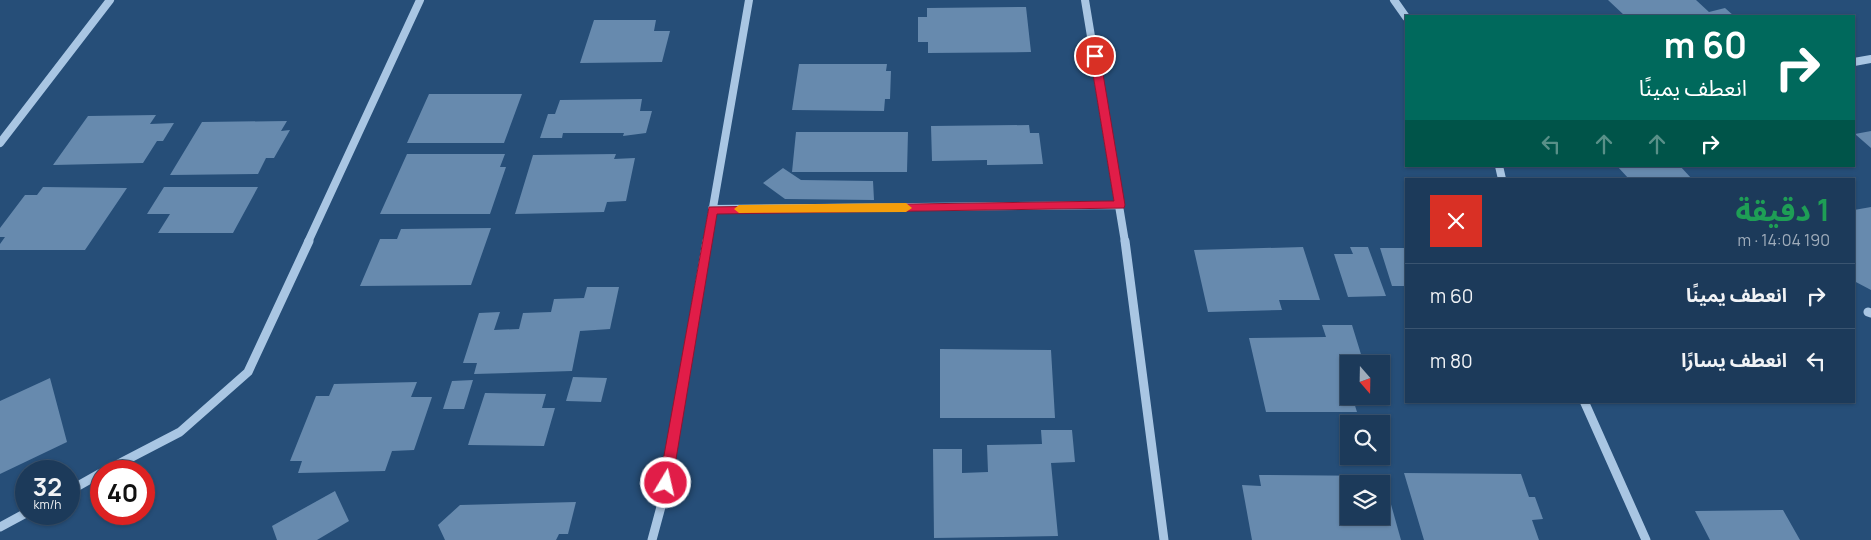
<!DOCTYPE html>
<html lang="ar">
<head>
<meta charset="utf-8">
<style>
	body { margin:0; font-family:Manrope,"Noto Sans Arabic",sans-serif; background:#254160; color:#f1f3f6; direction:rtl; height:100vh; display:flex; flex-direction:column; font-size:19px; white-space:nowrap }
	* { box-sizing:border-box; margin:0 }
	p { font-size:16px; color:#a0adbb }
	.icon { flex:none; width:28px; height:28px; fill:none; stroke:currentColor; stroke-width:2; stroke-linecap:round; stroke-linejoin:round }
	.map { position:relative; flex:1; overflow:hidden; direction:ltr }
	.drawer { position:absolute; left:1405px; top:178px; width:450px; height:225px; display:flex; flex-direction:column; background:#1c3a5a; border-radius:0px; box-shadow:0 1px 4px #0004,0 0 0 1px #3a5470; direction:rtl }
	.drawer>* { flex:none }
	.top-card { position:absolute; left:1405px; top:15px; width:450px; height:152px; border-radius:0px; box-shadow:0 1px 4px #0004,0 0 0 1px #3a5470; direction:rtl; background:#00695c; color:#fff; overflow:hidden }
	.needle { width:32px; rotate:160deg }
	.buttons { position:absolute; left:1340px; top:355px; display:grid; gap:10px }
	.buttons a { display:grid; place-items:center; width:50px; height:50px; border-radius:0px; background:#1c3a5a; box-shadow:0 1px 4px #0004,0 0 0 1px #3a5470; font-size:25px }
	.speed { position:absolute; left:15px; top:460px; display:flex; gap:10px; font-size:25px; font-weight:700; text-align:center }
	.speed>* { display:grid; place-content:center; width:65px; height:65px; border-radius:50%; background:#1c3a5a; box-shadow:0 1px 4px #0004,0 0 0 1px #3a5470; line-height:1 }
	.speed small { font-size:12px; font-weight:400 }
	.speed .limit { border:8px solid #d22; background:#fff; color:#111 }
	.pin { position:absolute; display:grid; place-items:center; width:42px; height:42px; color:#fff; margin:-21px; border:2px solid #fff; border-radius:50%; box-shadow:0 1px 5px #0007 }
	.me { position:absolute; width:55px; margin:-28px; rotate:9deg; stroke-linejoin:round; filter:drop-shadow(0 0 4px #0008) }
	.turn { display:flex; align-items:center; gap:18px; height:105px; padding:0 25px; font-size:22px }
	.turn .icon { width:65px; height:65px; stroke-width:2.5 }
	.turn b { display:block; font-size:35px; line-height:42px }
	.lanes { display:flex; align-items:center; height:48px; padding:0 25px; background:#0003; justify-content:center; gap:25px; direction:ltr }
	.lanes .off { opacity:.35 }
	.round { display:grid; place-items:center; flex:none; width:52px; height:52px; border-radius:0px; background:#254160 }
	.overview { display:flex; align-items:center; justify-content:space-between; height:85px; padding:0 25px }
	h1 { font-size:30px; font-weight:700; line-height:38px; color:#1e9e55 }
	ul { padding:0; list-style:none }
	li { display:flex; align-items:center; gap:15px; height:65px; padding:0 25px; border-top:1px solid #3a5470 }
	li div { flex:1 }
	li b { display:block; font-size:19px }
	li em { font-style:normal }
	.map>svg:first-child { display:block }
	.building { fill:#678aae; fill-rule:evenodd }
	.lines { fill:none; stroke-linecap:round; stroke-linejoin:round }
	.minor-far1 { stroke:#a9c6e3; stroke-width:8 }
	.minor { stroke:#a9c6e3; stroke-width:9 }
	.route { fill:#e11d48; stroke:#92132f }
	.slow { fill:#f59e0b }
</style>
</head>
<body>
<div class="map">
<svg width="1871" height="540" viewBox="0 0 1871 540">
	<rect width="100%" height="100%" fill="#264e78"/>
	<path class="building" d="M1608 0H1696L1709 12 1725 8 1734 16H1625Z
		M1026 7 1031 52 928 53V42H918V17H927V8Z
		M594 20H656L654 31H670L662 62 580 63Z
		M799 64H887L886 71H891L890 99H885L884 111 792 110Z
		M429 94H522L504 143H407Z
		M642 99 640 111H652L646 133 623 136 624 133H563L562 138H540L548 114H555L560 100Z
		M156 115 150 124 174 123 163 141H157L143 163 53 165 88 116Z
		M287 121 281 131 290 130 274 158H266L258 174 170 175 202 122Z
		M1029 125 1030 133H1039L1043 164 987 165V160L932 161 931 126Z
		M1871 131V148L1855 134Z
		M796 132H908L907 172H792Z
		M407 154H505L500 167H506L490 214H380Z
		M616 154 614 159 635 158 626 201 607 202 604 212 515 214 533 155Z
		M1617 166H1680L1692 179H1629Z
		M783 168 801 180 873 181 874 200 785 199 763 183Z
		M43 187 127 188 85 250H0V244L5 237H0V228L25 195H37Z
		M164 187H258L233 233H158L170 214H147Z
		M1871 207V290L1854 281V210Z
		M491 228 471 285 360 286 380 239H397L401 229Z
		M1303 247 1320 300H1279L1282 310 1208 312 1194 250Z
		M1350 247H1368L1386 296 1348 297 1334 254H1353Z
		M1380 248H1406V286H1392Z
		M587 287H619L610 329 580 331 572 371 474 374 477 363H463L479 313 500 312 494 330 519 329 523 313 551 312 554 299 584 298Z
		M1322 325H1352L1364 364H1349V396H1352L1357 412H1266L1249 338 1326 337Z
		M940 349 1051 350 1055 418H940Z
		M573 377 607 378 601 402 566 401Z
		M50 378 67 442 0 474V401Z
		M473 380 464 409H443L452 381Z
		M417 382 411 397H432L414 450 392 451 385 471 298 473 302 461H290L316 396H329L334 384Z
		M485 393 546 394 542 408H555L544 446 468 445Z
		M1041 430H1072L1075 462 1051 463 1058 536 934 538 933 449H962V473L988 472 987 445 1042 444Z
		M1404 473 1521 474 1529 497H1535L1543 519 1532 520 1539 540H1424Z
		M1259 475 1383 476 1401 540H1252L1242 485 1261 486ZM1349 484H1381V516H1349Z
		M335 491 349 521 317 540H277L272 526Z
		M576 502 568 534H559L556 540H445L438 525 460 505Z
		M1783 510 1800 540H1710L1695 511Z"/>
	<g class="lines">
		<path class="minor-far1" d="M1085 0 1125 242
			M1394 0 1406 17
			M1854 62 1871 59
			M0 143 110 0
			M1499 166 1502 179
			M712 209 1120 205
			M308 242 420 0
			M707 242 749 0"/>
		<path class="minor" d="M1125 241 1164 540
			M1868 312 1871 313
			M1584 401 1646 540
			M105 471 180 432 248 372 309 241
			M69 491 101 473
			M0 527 26 513
			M652 540 662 503 707 241"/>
	</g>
	<path class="route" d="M1095 53 1100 56 1125 205 1124 208 717 214 672 483 670 487 666 489 661 487 659 483 709 207 1114 201 1090 56Z"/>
	<path class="slow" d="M906 203 912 208 906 212 739 213 734 209 739 205Z"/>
</svg>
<div class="buttons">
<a><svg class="needle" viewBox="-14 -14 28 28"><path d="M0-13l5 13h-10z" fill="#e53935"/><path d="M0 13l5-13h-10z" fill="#a0adbb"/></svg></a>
<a><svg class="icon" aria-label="search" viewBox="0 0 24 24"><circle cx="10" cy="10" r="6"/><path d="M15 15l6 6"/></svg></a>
<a><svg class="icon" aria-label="layers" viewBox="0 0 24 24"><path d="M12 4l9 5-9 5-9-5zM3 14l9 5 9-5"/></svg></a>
</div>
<div class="speed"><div>32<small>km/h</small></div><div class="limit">40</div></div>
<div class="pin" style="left:1095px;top:56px;background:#d93025"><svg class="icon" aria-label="arrive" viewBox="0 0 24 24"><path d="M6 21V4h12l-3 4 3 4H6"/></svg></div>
<svg class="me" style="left:666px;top:483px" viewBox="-20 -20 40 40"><circle r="17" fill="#e11d48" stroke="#fff" stroke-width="3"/><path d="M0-11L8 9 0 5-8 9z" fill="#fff"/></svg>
<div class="top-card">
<div class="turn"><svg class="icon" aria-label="right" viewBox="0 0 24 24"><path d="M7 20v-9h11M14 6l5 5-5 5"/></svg><div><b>60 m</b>انعطف يمينًا</div></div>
<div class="lanes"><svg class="icon off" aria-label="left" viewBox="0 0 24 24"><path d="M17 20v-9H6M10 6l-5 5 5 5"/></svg><svg class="icon off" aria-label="ahead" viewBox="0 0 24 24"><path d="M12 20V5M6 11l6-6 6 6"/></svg><svg class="icon off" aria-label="ahead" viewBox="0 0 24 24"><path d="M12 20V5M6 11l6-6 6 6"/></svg><svg class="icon" aria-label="right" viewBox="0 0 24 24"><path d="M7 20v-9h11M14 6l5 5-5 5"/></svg></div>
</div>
<section class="drawer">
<div class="overview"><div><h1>1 دقيقة</h1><p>190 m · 14:04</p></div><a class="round" style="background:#d93025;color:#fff"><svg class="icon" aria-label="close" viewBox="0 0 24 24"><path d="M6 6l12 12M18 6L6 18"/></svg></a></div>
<ul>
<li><svg class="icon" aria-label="right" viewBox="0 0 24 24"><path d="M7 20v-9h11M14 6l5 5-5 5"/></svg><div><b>انعطف يمينًا</b></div><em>60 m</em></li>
<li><svg class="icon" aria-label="left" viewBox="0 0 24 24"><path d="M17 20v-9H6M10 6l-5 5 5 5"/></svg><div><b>انعطف يسارًا</b></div><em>80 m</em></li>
</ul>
</section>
</div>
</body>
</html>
